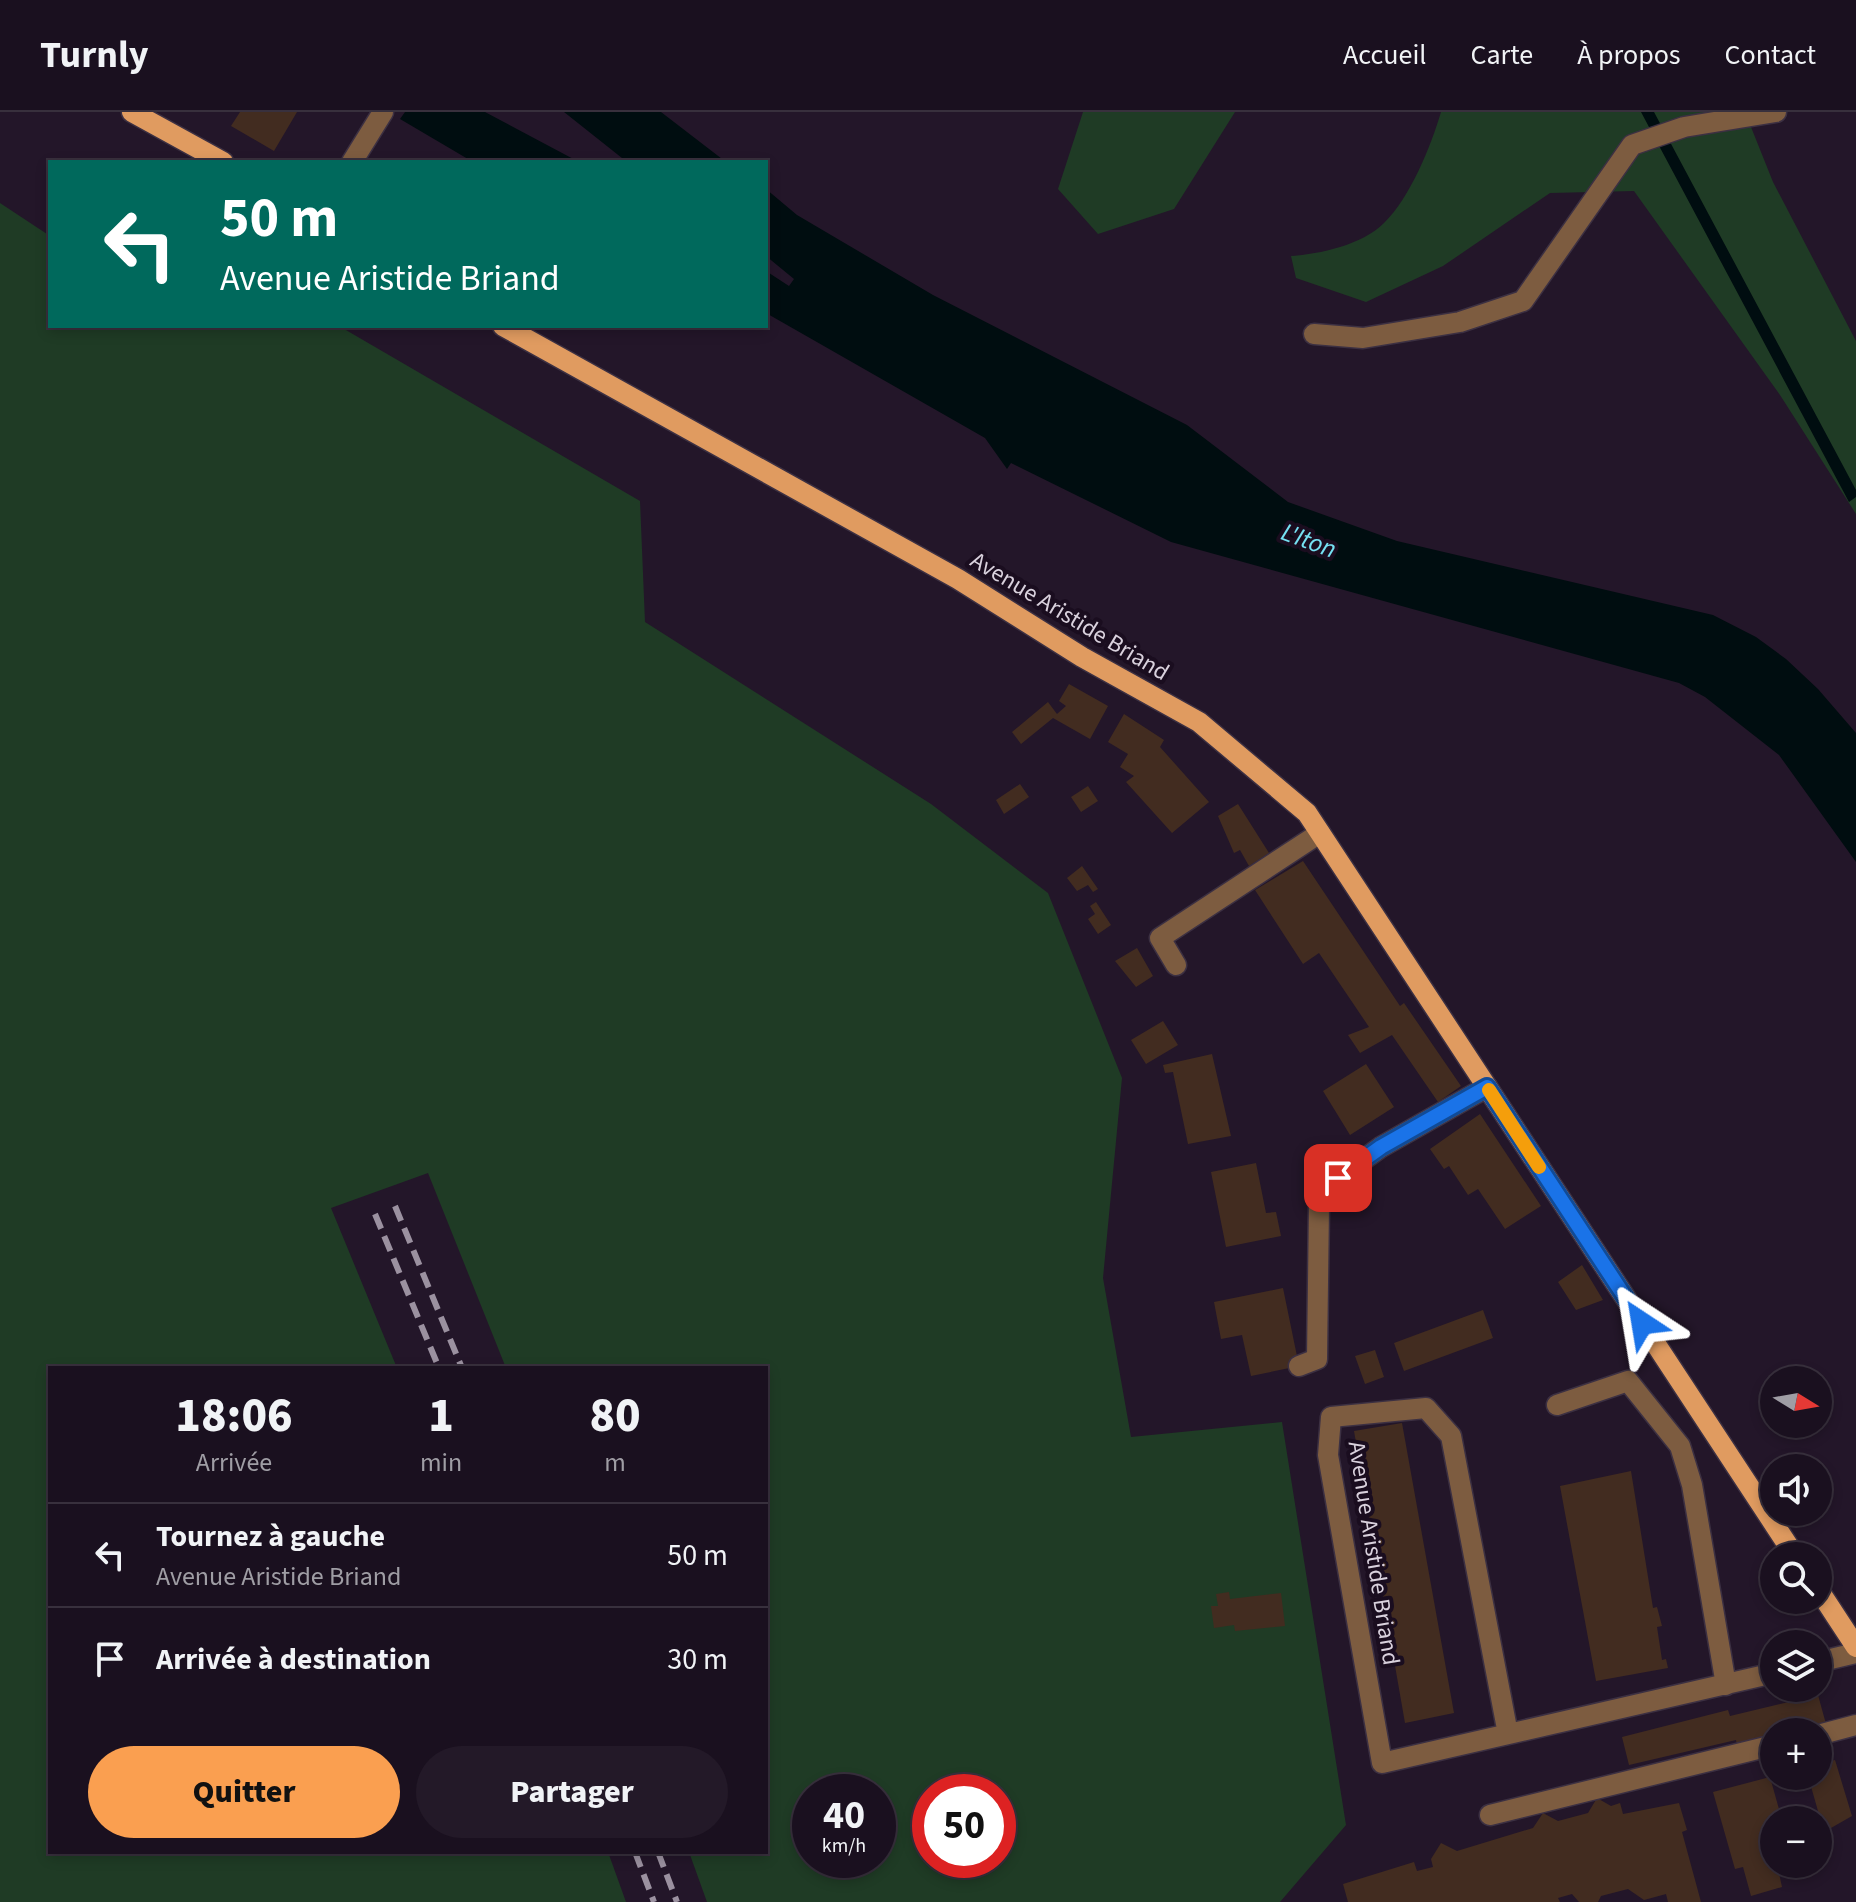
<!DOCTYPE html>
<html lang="fr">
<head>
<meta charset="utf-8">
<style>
	body { margin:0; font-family:"Source Sans 3",sans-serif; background:#231928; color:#f1f3f6; height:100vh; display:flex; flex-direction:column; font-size:30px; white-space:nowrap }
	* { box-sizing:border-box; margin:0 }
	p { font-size:26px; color:#9f9da4 }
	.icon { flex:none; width:44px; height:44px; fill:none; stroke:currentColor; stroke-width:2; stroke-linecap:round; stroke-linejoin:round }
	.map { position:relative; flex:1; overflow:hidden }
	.sheet { position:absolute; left:48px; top:1254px; width:720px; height:488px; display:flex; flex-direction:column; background:#1a101f; border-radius:0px; box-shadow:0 4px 12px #0003,0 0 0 2px #38303d }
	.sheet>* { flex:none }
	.banner { position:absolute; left:48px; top:48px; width:720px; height:168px; border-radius:0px; box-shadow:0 4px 12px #0003,0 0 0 2px #38303d; background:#00695c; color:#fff; overflow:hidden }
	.needle { width:52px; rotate:101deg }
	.tools { position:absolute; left:1760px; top:1254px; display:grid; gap:16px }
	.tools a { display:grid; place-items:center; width:72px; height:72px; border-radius:50%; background:#1a101f; box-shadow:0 4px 12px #0003,0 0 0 2px #38303d; font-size:40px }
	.speed { position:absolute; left:792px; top:1662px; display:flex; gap:16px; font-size:40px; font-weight:700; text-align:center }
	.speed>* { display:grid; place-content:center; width:104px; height:104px; border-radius:50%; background:#1a101f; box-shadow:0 4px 12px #0003,0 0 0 2px #38303d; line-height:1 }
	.speed small { font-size:20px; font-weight:400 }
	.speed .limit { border:12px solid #d22; background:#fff; color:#111 }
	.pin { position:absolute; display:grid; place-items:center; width:68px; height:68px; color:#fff; margin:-34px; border-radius:16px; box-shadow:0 4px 12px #0006 }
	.me { position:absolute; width:88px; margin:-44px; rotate:327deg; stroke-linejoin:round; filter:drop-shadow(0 0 6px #0008) }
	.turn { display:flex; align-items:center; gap:28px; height:168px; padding:0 40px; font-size:36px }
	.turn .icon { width:104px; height:104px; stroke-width:2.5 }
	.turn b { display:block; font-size:56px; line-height:68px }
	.eta { display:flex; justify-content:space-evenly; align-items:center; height:136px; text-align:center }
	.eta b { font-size:48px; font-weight:800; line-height:56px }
	.action { display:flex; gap:16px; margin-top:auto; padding:16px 40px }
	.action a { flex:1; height:92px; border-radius:48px; background:#fa9f50; color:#111; font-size:32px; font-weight:800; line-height:92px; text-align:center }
	.action a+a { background:#231928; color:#f1f3f6 }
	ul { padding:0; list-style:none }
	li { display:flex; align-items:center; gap:24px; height:104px; padding:0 40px; border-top:2px solid #38303d }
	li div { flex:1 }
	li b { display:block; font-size:30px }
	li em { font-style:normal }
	header { display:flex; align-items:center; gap:48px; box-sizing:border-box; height:112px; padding:0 40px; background:#1a101f; border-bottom:2px solid #38303d }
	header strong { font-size:38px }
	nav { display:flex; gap:44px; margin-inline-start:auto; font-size:28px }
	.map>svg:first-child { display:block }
	.green { fill:#1f3b25; fill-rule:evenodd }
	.water { fill:#000d10 }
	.building { fill:#422c20 }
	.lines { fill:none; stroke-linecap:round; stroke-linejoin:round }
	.minor-casing { stroke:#3c3042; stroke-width:23 }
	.major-casing { stroke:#3c3042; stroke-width:23 }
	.minor { stroke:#7d5c40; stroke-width:20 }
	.major { stroke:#e09b60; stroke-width:20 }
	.rail { stroke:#9b91a0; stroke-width:6; stroke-dasharray:16 8; stroke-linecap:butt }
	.route-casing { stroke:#114b97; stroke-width:20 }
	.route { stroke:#1a73e8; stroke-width:14 }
	.slow { stroke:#f59e0b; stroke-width:14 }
	.labels { text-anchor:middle; stroke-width:8; stroke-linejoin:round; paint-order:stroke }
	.street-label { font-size:24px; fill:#d9d1dd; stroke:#1a0d1f }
	.water-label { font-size:26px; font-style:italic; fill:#76e2f3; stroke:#1a0d1f }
</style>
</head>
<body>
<header>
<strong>Turnly</strong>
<nav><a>Accueil</a><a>Carte</a><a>À propos</a><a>Contact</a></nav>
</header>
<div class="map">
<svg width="1856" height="1790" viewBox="0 0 1856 1790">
	<rect width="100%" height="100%" fill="#231629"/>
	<path class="green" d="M1083 0H1235L1174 97 1098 122 1058 77Z
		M1441 0H1745L1773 70 1856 229V402L1780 283 1634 79 1550 81 1443 154 1366 190 1296 166 1291 144C1320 142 1362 133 1384 111 1410 86 1431 34 1441 0Z
		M0 91 50 124V214H339L640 389 645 510 931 692 1048 781 1122 966 1103 1166 1131 1325 1282 1310 1346 1713 1280 1790H707L689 1740H766V1256H506L428 1061 331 1096 397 1256H50V1740H608L626 1790H0ZM810 1680H878V1748H810ZM930 1680H998V1748H930Z"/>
	<path class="water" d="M405 0H485L579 50H473L400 7Z
		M564 0H661L726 50H627Z
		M1641 0H1654L1856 378V385L1849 390Z
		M766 77 797 103 933 183 1187 313 1288 390 1397 429 1713 503 1756 525 1786 547 1818 577 1856 621V750L1779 643 1705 585 1679 571 1171 430 1011 351 1007 357 985 326 766 201V159L789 174 794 167 766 144Z"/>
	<path class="building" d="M240 0H297L274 39 231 14Z
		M1069 572 1108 594 1090 627 1053 606 1021 632 1012 620 1048 590 1057 602 1066 594 1059 589Z
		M1124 602 1164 628 1160 635 1209 690 1172 721 1126 670 1134 664 1120 655 1128 642 1108 630Z
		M1020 672 1029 685 1004 702 996 688Z
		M1088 674 1098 689 1081 700 1071 685Z
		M1238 692 1269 741 1249 754 1240 738 1234 741 1218 704Z
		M1303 749 1400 894 1404 891 1461 974 1438 990 1392 923 1360 941 1348 923 1369 915 1319 841 1303 852 1255 778Z
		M1082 754 1098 777 1093 780 1088 773 1077 779 1067 766Z
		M1096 790 1111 813 1098 822 1088 807 1095 802 1090 794Z
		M1137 836 1153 864 1136 875 1115 849Z
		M1163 909 1178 933 1146 952 1131 928Z
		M1212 942 1231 1024 1188 1032 1173 960 1165 961 1163 953Z
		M1366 952 1394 995 1350 1023 1323 979Z
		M1480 1002 1541 1094 1505 1117 1478 1077 1468 1083 1449 1054 1444 1057 1430 1037Z
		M1256 1051 1266 1101 1276 1100 1281 1124 1226 1135 1211 1060Z
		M1582 1153 1603 1188 1576 1198 1558 1170Z
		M1283 1176 1299 1254 1251 1264 1242 1223 1221 1227 1214 1190Z
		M1483 1198 1493 1226 1404 1259 1394 1231Z
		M1375 1238 1384 1265 1365 1272 1355 1244Z
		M1402 1311 1454 1601 1405 1611 1354 1319Z
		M1631 1359 1653 1496 1657 1495 1662 1514 1657 1515 1662 1548 1666 1547 1668 1556 1596 1569 1560 1374Z
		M1229 1480 1230 1487 1281 1481 1285 1514 1235 1519 1234 1513 1214 1516 1211 1494H1218L1216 1482Z
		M1818 1583 1826 1612 1793 1620H1774V1625L1737 1634 1736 1628 1629 1653 1622 1625 1728 1598 1730 1604Z
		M1835 1648 1852 1704 1824 1720 1808 1664H1818V1653Z
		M1770 1665 1782 1708H1774V1744L1764 1746 1777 1752 1782 1775 1751 1784 1743 1755 1735 1757 1713 1680Z
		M1597 1686 1611 1694 1620 1691 1623 1702 1679 1691 1687 1718 1682 1720 1701 1790H1668L1666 1782 1644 1788 1628 1777 1601 1784 1598 1790H1579L1572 1782 1558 1786 1560 1790H1348L1343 1772 1414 1750 1417 1759 1433 1755 1431 1747 1441 1731 1457 1739 1533 1716 1543 1701 1558 1709 1588 1701Z"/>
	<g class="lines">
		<g class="minor-casing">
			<path id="minor" d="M352 50 383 0
				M1314 222 1363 226 1460 210 1523 189 1632 33 1684 15 1776 0
				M1176 853 1160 826 1320 721
				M1299 1254 1317 1247 1319 1094 1338 1066 1381 1035 1487 975
				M1557 1293 1628 1269 1680 1334 1692 1373 1726 1573
				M1818 1550 1856 1541
				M1508 1622 1451 1324 1426 1296 1331 1305 1328 1343 1382 1651 1774 1561
				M1818 1623 1856 1613
				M1490 1703 1774 1633"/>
		</g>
		<g class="major-casing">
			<path id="major" d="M132 0 223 50
				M503 214 958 467 1082 545 1199 610 1307 701 1795 1444
				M1818 1477 1856 1535"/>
		</g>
		<use href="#minor" class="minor"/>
		<use href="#major" class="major"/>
		<path class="rail" d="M395 1094 462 1256
			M375 1102 439 1256
			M635 1740 654 1790
			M658 1740 677 1790"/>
	</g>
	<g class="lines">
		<g class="route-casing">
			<path id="route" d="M1338 1066 1381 1035 1487 975 1642 1211"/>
		</g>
		<use href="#route" class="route"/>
		<path class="slow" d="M1489 978 1539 1055"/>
	</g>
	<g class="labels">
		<g class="street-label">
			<text transform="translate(1070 504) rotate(31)" y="8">Avenue Aristide Briand</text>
			<text transform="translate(1374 1441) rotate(81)" y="8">Avenue Aristide Briand</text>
		</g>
		<g class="water-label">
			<text transform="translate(1309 428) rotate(20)" y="9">L'Iton</text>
		</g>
	</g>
</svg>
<div class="tools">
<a><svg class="needle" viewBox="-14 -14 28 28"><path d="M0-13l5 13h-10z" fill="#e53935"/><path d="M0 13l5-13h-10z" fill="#9f9da4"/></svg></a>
<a><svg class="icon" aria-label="sound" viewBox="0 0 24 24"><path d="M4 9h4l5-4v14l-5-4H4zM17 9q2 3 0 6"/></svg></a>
<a><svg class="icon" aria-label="search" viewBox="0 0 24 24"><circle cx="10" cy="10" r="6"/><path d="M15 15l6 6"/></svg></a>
<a><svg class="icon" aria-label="layers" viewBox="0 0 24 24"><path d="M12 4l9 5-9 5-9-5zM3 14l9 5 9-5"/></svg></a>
<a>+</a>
<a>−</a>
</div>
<div class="speed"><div>40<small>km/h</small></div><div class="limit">50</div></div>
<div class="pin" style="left:1338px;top:1066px;background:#d93025"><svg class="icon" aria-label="arrive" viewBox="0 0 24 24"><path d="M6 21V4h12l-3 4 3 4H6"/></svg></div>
<svg class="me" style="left:1642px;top:1211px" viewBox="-20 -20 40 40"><path d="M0-17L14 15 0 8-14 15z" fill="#1a73e8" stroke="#fff" stroke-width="4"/></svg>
<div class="banner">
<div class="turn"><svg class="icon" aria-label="left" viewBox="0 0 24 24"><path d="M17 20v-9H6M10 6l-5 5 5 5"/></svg><div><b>50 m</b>Avenue Aristide Briand</div></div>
</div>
<section class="sheet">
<div class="eta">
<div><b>18:06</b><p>Arrivée</p></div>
<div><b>1</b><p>min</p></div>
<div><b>80</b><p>m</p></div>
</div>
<ul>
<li><svg class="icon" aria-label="left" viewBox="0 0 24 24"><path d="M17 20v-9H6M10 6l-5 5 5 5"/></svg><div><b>Tournez à gauche</b><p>Avenue Aristide Briand</p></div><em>50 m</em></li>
<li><svg class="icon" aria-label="arrive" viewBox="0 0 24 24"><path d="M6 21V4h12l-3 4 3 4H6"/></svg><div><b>Arrivée à destination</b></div><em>30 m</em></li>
</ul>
<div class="action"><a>Quitter</a><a>Partager</a></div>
</section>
</div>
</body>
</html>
